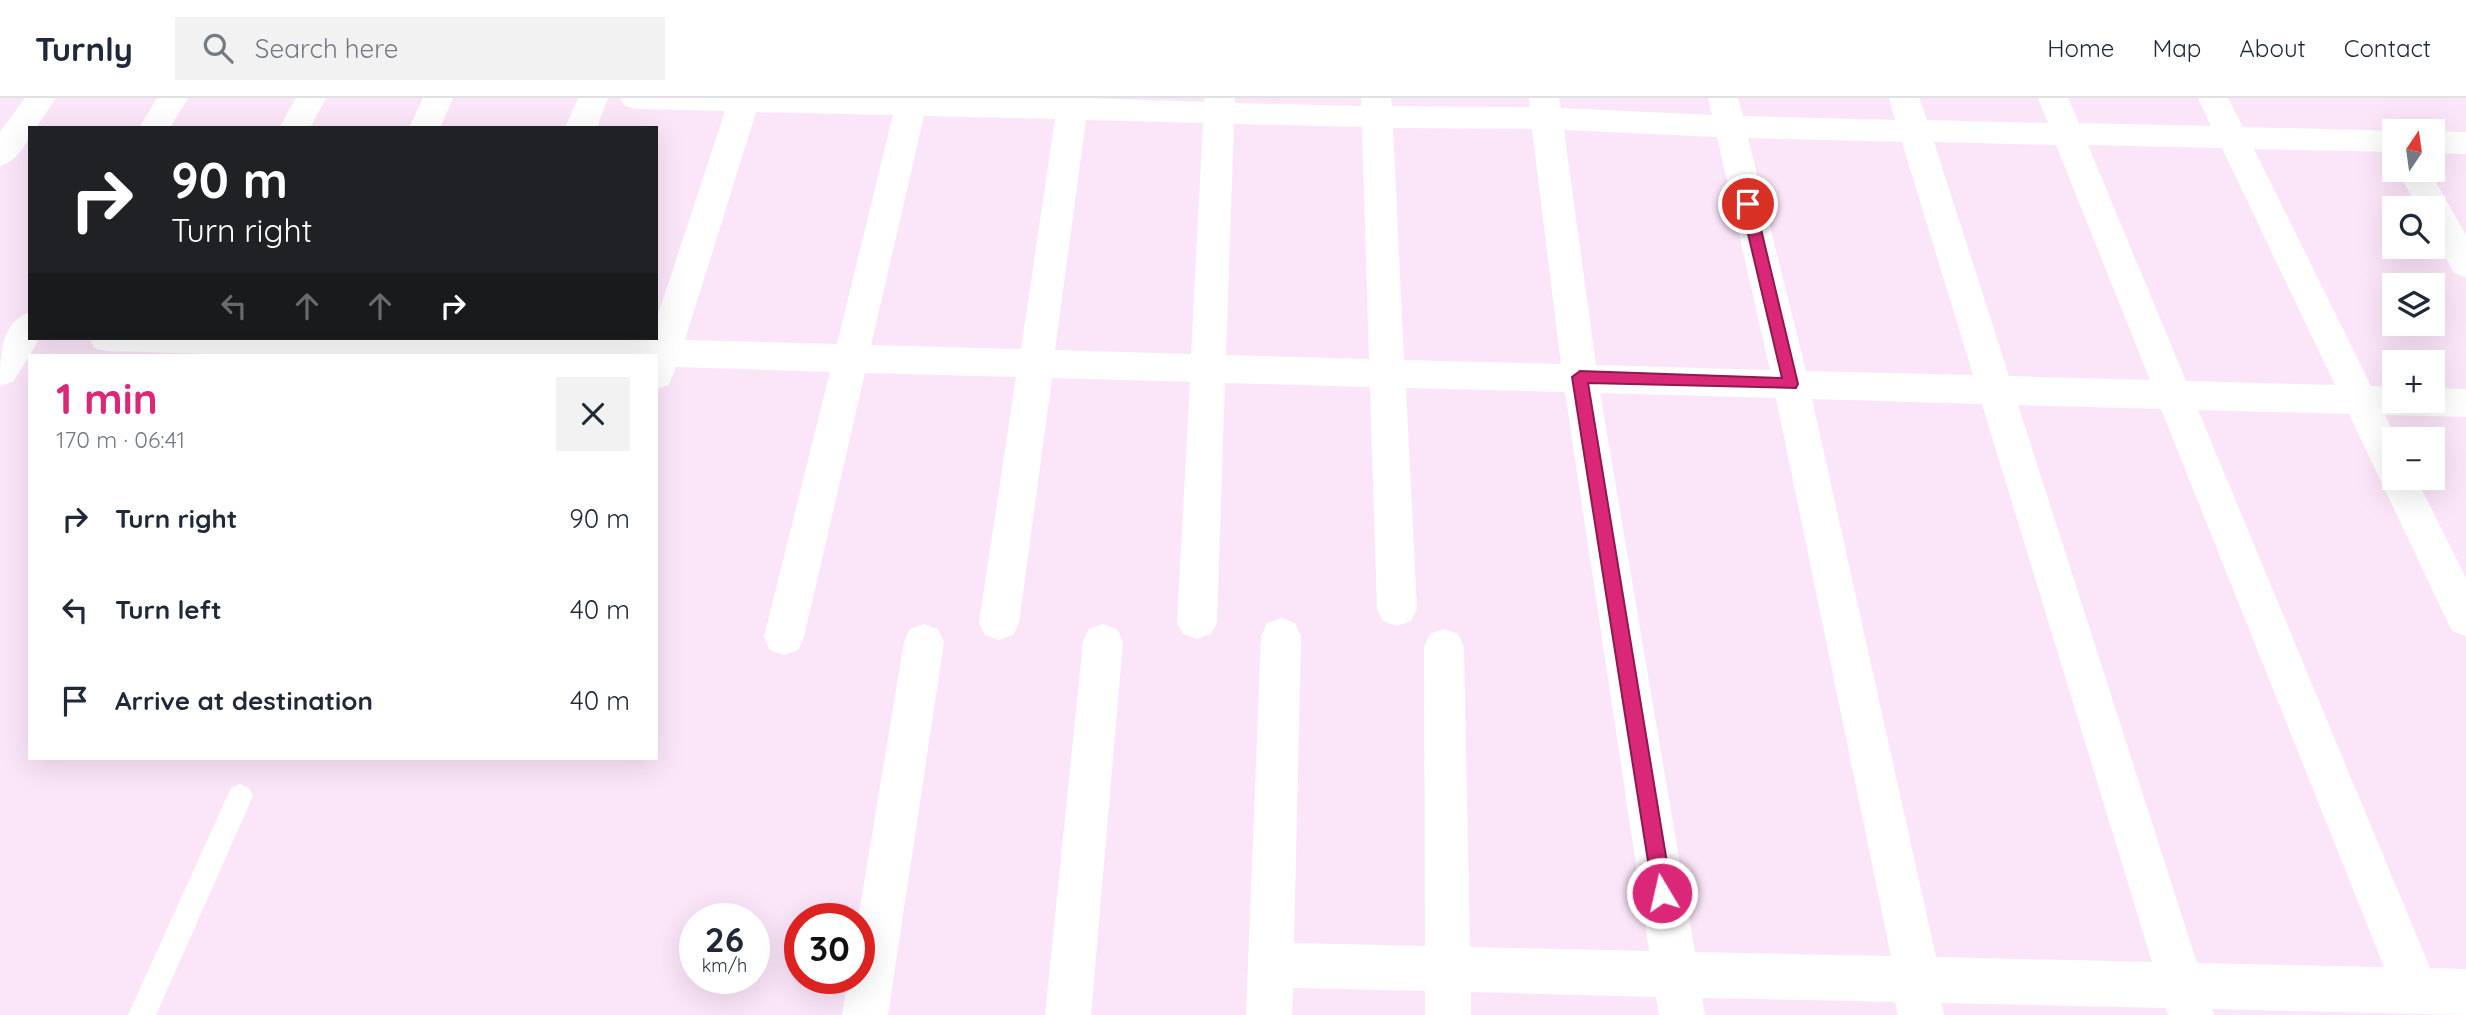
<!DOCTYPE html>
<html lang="en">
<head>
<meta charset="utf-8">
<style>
	body { margin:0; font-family:Quicksand,sans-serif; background:#f2f2f3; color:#1f2937; height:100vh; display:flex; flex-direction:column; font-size:26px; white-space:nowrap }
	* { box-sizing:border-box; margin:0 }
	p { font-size:23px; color:#747a83 }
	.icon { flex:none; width:38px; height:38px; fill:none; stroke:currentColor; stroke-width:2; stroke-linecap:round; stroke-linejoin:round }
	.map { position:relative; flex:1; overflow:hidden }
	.details { position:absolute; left:28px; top:256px; width:630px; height:406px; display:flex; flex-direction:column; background:#fff; border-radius:0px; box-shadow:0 7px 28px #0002 }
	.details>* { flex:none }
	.guide { position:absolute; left:28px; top:28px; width:630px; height:214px; border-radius:0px; box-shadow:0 7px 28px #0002; background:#202124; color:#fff; overflow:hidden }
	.needle { width:46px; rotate:13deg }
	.controls { position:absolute; left:2382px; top:21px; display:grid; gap:14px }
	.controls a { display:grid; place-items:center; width:63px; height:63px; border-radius:0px; background:#fff; box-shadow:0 7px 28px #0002; font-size:35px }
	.speed { position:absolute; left:679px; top:805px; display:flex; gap:14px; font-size:35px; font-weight:700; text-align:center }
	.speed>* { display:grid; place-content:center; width:91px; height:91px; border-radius:50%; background:#fff; box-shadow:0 7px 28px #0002; line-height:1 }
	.speed small { font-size:18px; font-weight:400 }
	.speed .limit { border:10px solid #d22; background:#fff; color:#111 }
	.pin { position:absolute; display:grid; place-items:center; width:60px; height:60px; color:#fff; margin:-30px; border:4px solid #fff; border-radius:50%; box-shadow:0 2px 7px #0007 }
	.me { position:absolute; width:77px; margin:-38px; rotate:351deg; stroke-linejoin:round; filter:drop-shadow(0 0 5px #0008) }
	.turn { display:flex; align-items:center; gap:24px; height:147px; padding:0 28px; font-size:32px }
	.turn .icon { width:91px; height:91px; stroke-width:2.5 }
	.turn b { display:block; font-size:49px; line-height:60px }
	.lanes { display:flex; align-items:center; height:66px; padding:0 28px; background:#0003; justify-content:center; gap:35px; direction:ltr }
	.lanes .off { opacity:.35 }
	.round { display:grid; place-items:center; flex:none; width:74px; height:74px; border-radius:0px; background:#f2f2f3 }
	.headline { display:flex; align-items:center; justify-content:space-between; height:119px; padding:0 28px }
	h1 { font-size:42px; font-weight:800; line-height:52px; color:#db2777 }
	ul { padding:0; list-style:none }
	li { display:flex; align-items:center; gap:21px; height:91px; padding:0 28px }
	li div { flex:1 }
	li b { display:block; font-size:26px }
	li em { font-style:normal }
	header { display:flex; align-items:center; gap:42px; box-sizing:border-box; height:98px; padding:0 35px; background:#fff; border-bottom:2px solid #e0e1e3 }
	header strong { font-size:33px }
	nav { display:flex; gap:38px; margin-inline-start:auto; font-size:24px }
	.search { width:490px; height:63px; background:#f2f2f3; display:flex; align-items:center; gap:18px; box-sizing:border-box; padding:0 24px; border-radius:0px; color:#747a83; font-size:26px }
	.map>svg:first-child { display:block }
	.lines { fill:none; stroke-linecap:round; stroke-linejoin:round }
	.lane { fill:#fff; fill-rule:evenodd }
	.street { fill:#fff; fill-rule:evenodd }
	.route { fill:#db2777; stroke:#8e194d; stroke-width:2 }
</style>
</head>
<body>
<header>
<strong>Turnly</strong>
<div class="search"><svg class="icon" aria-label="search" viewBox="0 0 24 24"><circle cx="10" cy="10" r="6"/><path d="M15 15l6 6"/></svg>Search here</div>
<nav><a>Home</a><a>Map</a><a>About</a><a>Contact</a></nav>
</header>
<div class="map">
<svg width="2466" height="917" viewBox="0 0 2466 917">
	<rect width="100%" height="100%" fill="#fbe6f9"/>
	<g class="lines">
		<path class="lane" d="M240 686 249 690 253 698 156 917H128L231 690Z"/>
		<path class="street" d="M25 0H56L36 30H30C30 46 15 64 0 68V34Z
			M157 0H188L170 30H139Z
			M296 0H326L310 30H279Z
			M423 0H453L440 30H409Z
			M578 0H608L597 30H565Z
			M620 0H1089L1204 4 1205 0H1235V5L1361 8V0H1391L1392 8 1530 9 1529 0H1559L1561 10 1712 17 1708 0H1738L1743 18 1895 22 1889 0H1919L1927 22 2048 25 2038 0H2068L2079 25 2211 28 2198 0H2228L2243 29 2398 33H2394V54L2254 51 2371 288 2394 289V303H2432V290L2466 291V319L2385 317 2397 341H2394V380H2416L2466 480V538L2452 533 2349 316 2198 312 2430 870 2466 871V917L2212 911 2214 917H2168L2166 910 1941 905 1944 917H1898L1895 904 1702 900 1705 917H1659L1656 899 1471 894V917H1425V893L1293 890 1292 917H1246L1261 538 1267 525 1281 520 1295 525 1301 538 1294 845 1425 848 1424 549 1430 536 1444 531 1458 536 1464 549 1470 849 1649 853 1565 294 1406 290 1417 511 1411 523 1397 528 1383 523 1377 511 1370 289 1225 285 1217 524 1211 536 1197 541 1183 536 1177 524 1190 284 1052 280 1019 525 1013 537 999 542 985 537 979 525 1016 279 865 275 804 539 798 552 784 557 770 552 764 539 830 274 676 269 669 287 656 291V257H241L106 253 94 250 89 240H656V223L725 13 635 11 624 7ZM756 14 893 17 837 246 685 242ZM924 18 1055 21 1021 251 871 247ZM1086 22 1203 25 1191 256 1055 252ZM1234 26 1362 29 1369 261 1226 257ZM1393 30 1532 31 1561 266 1404 262ZM1564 32 1717 39 1770 272 1596 267ZM1748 40 1902 44 1973 277 1806 273ZM1934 44 2056 47 2150 282 2009 278ZM2088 47 2222 50 2335 287 2186 283ZM1600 295 1776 300 1891 858 1695 854ZM1812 301 1982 306 2152 864 1936 859ZM2018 307 2161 311 2384 869 2197 865Z
			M2432 33 2466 34V56L2432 55Z
			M2397 72H2429L2466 137V179L2454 175 2432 136V110H2418Z
			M30 214V240H40L13 284 0 288C0 260 0 224 30 214Z
			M924 526 938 531 944 544 888 917H842L848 880H859L858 821 904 544 910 531Z
			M1103 526 1117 531 1123 544 1091 917H1045L1083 544 1089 531Z"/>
	</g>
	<path class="route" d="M1748 101 1755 106 1798 286 1796 290 1588 285 1672 795 1669 801 1662 804 1656 801 1653 795 1572 279 1580 273 1782 280 1741 106Z"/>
</svg>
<div class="controls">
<a><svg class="needle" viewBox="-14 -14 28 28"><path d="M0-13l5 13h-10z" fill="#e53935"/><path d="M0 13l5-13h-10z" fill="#747a83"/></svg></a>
<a><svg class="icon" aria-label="search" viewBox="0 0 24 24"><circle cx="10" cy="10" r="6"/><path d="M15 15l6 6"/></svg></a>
<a><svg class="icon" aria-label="layers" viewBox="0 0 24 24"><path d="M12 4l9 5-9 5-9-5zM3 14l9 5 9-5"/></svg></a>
<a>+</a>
<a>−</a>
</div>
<div class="speed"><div>26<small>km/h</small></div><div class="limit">30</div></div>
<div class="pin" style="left:1748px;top:106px;background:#d93025"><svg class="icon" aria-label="arrive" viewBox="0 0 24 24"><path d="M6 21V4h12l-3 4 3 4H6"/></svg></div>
<svg class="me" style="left:1662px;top:795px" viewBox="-20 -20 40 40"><circle r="17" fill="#db2777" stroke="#fff" stroke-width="3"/><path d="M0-11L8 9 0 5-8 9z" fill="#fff"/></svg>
<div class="guide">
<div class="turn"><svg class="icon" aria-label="right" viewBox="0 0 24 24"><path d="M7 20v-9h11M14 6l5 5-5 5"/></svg><div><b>90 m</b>Turn right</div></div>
<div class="lanes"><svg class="icon off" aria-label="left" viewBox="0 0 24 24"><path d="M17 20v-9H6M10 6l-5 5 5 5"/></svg><svg class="icon off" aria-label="ahead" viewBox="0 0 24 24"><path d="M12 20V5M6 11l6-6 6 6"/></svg><svg class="icon off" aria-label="ahead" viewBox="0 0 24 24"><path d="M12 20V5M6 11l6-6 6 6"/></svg><svg class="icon" aria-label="right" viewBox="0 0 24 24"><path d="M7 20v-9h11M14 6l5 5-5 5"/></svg></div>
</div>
<section class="details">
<div class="headline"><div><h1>1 min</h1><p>170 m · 06:41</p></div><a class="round"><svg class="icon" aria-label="close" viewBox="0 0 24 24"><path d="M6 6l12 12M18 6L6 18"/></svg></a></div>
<ul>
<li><svg class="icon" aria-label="right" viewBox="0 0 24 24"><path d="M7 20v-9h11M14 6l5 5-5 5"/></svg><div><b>Turn right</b></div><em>90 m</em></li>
<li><svg class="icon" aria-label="left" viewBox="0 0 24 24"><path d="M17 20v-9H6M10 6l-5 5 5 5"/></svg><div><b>Turn left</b></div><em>40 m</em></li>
<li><svg class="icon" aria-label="arrive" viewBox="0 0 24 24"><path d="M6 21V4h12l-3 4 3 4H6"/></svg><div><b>Arrive at destination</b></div><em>40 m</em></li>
</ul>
</section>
</div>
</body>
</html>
